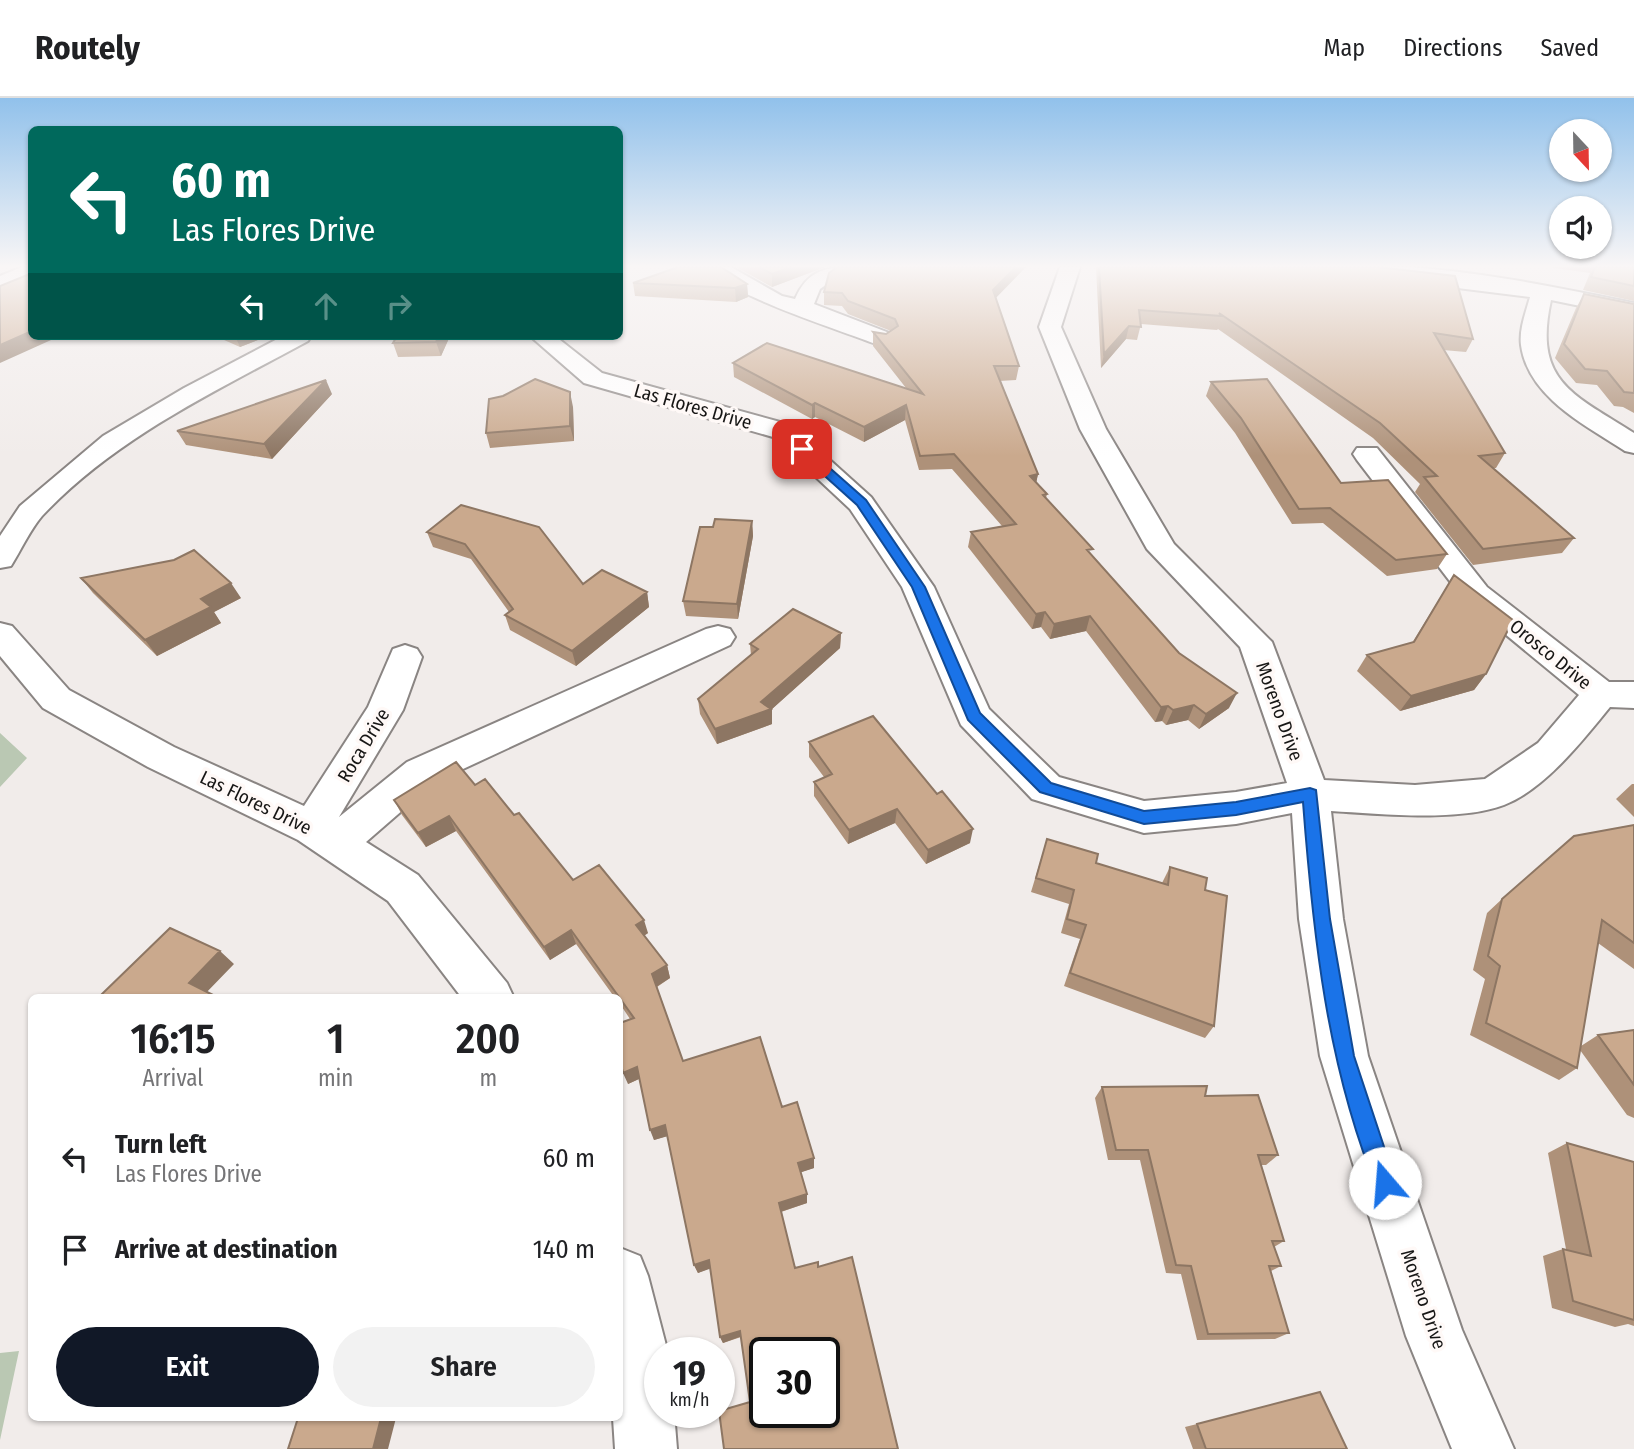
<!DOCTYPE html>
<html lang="en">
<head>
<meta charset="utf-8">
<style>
	body { margin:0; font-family:"Fira Sans Condensed",sans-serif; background:#f2f2f2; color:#202124; height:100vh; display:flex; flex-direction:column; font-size:26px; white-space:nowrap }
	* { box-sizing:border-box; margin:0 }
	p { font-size:23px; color:#757577 }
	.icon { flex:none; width:38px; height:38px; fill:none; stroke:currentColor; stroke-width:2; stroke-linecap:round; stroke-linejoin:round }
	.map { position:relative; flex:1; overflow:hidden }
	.drawer { position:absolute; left:28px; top:896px; width:595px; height:427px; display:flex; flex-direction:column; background:#fff; border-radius:10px; box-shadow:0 2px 5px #0004 }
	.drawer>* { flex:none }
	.banner { position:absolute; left:28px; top:28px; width:595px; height:214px; border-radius:10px; box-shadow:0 2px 5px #0004; background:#00695c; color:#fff; overflow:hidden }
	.needle { width:46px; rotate:158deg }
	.controls { position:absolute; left:1549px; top:21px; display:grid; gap:14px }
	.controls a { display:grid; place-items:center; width:63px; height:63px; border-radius:50%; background:#fff; box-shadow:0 2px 5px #0004; font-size:35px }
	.speed { position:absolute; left:644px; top:1239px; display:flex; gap:14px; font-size:35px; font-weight:700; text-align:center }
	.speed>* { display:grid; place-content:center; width:91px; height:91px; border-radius:50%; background:#fff; box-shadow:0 2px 5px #0004; line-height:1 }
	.speed small { font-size:18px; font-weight:400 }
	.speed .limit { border:4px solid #111; border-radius:10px; background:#fff; color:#111 }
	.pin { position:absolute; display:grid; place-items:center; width:60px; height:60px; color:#fff; margin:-30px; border-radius:14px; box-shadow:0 4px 10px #0006 }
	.me { position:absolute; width:77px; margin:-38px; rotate:342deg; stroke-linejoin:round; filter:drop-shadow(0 0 5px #0008) }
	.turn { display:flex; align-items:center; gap:24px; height:147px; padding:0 28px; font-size:32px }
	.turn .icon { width:91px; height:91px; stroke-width:2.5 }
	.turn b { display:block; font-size:49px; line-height:60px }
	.lanes { display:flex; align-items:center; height:66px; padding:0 28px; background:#0003; justify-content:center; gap:35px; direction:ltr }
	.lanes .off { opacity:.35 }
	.eta { display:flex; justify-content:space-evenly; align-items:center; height:119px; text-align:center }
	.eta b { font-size:42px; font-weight:600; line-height:49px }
	.button { display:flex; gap:14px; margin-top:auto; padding:14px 28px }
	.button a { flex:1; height:80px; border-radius:42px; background:#111827; color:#fff; font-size:28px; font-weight:600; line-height:80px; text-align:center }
	.button a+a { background:#f2f2f2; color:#202124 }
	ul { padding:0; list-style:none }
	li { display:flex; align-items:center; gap:21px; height:91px; padding:0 28px }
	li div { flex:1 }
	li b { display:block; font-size:26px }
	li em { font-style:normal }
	header { display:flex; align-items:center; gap:42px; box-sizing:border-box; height:98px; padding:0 35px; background:#fff; border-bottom:2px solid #e0e0e0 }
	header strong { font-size:33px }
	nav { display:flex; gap:38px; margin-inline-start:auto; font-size:24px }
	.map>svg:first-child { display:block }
	.green { fill:#bac8b3 }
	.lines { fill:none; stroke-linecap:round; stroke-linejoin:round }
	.minor-casing { stroke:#8a8583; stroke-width:4 }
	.minor { fill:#fff; fill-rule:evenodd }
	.wall { fill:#ae9179 }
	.shaded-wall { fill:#8d7663 }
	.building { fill:#caa98d; stroke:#8d7663; stroke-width:2; fill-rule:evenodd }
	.route { fill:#1a73e8; stroke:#114b97; stroke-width:2 }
	.labels { text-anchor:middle; stroke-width:7; stroke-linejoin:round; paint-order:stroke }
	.street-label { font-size:19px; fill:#171615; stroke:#fff9f7 }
</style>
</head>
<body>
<header>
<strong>Routely</strong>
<nav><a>Map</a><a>Directions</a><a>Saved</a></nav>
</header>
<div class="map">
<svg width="1634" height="1351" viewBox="0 0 1634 1351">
	<rect width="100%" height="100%" fill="#f1ecea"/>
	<path class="green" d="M0 635 27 660 0 689Z
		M19 1253 0 1342V1255Z"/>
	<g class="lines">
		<g class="minor-casing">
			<path id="minor" d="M22 169H32V180L0 191V178Z
				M707 169H731L782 198 795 201C807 174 823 169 851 169L820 191 814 206 892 236 895 241 884 248 876 246C840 232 725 196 707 169Z
				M1060 169H1080L1061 229 1106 331 1174 446 1272 544 1324 682 1415 687 1485 681 1538 645 1579 597 1465 503 1357 362 1353 356 1357 350H1377L1487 489 1609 584H1634V610L1610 609C1583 642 1545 691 1504 707 1459 724 1380 716 1331 713L1343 821 1368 958 1462 1232 1514 1351H1452L1406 1238 1320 958 1299 821 1292 715 1236 726 1144 735 1032 701 961 627 902 489 850 411 773 339 584 285 530 238H555L602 275 791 327 871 399 934 489 989 611 1059 679 1144 703 1236 694 1287 685 1240 549 1147 451 1080 331 1039 229Z
				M1327 169C1353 169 1381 167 1407 169 1484 174 1559 190 1634 205V219L1551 202C1533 284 1573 296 1634 335V355L1625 353C1585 327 1528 299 1521 247 1519 231 1526 214 1530 199L1337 175Z
				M283 238H311L308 243C216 293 115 340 42 418 30 432 21 452 11 468L0 470V438L20 408 103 338 184 290Z
				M0 525 12 528 69 592 174 649 304 708 368 609 393 551 405 547 417 551 422 559 403 612 339 719 407 664 706 531 718 528 730 531 735 539 730 547 435 684 366 744 418 777 507 885 514 900H462L388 803 298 742 148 669 43 610 0 558Z
				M620 1150 640 1158 648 1178 668 1255H660V1314H674L677 1351H615L613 1320H620Z"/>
		</g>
		<use href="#minor" class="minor"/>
	</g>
	<path class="wall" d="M736 169H825L772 189Z
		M1096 169H1378L1473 241 1466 254 1443 252 1505 355 1496 370H1493L1574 440 1562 455 1473 467 1415 394 1420 386 1373 340 1218 231 1217 232 1141 226 1137 242 1126 241 1101 270Z
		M1547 169H1634V203L1583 192 1590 175Z
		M633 185 747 186 748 199 736 204 635 198Z
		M824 194 996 200 1019 268 1016 282 999 283 1038 376 1036 384 1047 396 1046 400 1091 457 1229 610 1199 631 1188 622 1166 627 1162 623 1155 624 1086 533 1050 541 1041 529 1032 531 968 449 971 434 1002 428 952 371 919 372 905 322 864 344 815 319 812 321 734 279 733 265 906 290 873 248V234L886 236 891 233 848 216 842 208 824 207Z
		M1584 196 1634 206V315L1623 309 1614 308 1597 287 1576 285 1555 260 1576 210Z
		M215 238H268L240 249Z
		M397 238H450L441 258 398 259 393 245Z
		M1211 284 1341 385 1447 456 1437 471 1387 478 1323 425 1292 426 1235 335 1206 298Z
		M332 296 272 361 186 347 177 333Z
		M573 309 574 343 490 350 486 335Z
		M461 407 583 486 647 494 649 509 576 568 510 532 505 517 509 514 471 461 433 449 427 434Z
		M752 423 753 438 738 521 686 518 683 503 713 429Z
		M1454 477 1486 576 1474 592 1400 613 1357 573 1367 557 1412 545Z
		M81 480 241 500 214 514 221 525 157 558 93 495Z
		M841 535 840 550 772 611V626L717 646 700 616 698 601 751 557 750 546Z
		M809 644 970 745 926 766 895 725 848 746 814 698V684L824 679 809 659Z
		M1632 686H1634V719L1616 701Z
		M475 687 514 717 573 782 648 835 644 838 667 867 670 880 657 889 683 963 782 1009 814 1070 801 1074 807 1096V1105L781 1114 750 1304 741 1239 723 1245 720 1239 710 1170 698 1175 694 1167 667 1038 654 1042 639 981 628 986 630 921 620 906V900H615L576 846 550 862 456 733 426 749 402 717 394 702Z
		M1634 727V871L1598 845 1581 948 1598 937 1634 932V1020L1627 1017 1580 952 1577 970 1559 982 1470 937 1485 881 1473 872 1487 815 1502 801Z
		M1047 741 1096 765 1162 785 1170 769 1205 792 1214 928 1205 940 1064 888 1080 841 1061 835 1069 806 1031 794Z
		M1102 989 1205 998 1278 1057 1266 1067H1261L1284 1143 1274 1149 1281 1168 1271 1173 1289 1235 1275 1241 1197 1242 1181 1176 1166 1175 1140 1062H1108L1095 1000Z
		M1567 1045 1634 1064V1228L1628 1226 1615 1229 1552 1210 1543 1158 1563 1151H1566L1548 1055Z
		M1197 1326 1347 1351H1193L1185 1329Z"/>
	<path class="shaded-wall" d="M791 169H825L772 189V176Z
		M1016 169H1026L991 205 993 192Z
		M747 186 748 199 736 204 735 190Z
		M1129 228 1126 241 1101 270 1104 256Z
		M32 233V238H60L0 265V247Z
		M235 238H268L240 249Z
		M439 238H450L441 258 436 244Z
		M326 282 332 296 272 361 264 346Z
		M570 294 573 309 574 343 570 328Z
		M815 305V319L812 321V307Z
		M906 307 905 322 864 344V329Z
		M1038 376 1035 391 1030 378Z
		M752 423 753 438 738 521 737 506Z
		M231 485 241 500 214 514 221 525 157 558 145 542 201 501Z
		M647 494 649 509 576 568 572 553Z
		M1045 514 1041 529 1032 531 1036 516Z
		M1090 518 1086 533 1050 541 1054 526Z
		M841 535 840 550 772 611V626L717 646 715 631 761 604Z
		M1486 576 1474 592 1400 613 1411 598Z
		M1237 595 1229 610 1199 631 1206 616Z
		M1194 607 1188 622 1166 627 1173 612Z
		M1168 608 1162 623 1155 624 1161 609Z
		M897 711 895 725 848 746 849 732Z
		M449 718 456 733 426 749 418 735Z
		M973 731 970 745 926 766 928 752Z
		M644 822 648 835 640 840 636 827Z
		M571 832 576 846 550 862 544 849Z
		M220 853 234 866 204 897 189 885Z
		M667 867 670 880 656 889 652 876Z
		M637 969 641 980 628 986 623 975Z
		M665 1027 668 1038 654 1042 650 1032Z
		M814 1060V1070L799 1075 798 1065Z
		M807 1096V1105L780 1114 779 1105Z
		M709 1162 712 1170 698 1175 694 1167Z
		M740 1233 742 1238 723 1245 720 1239Z
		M381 1320H396L388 1351H373Z"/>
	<path class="building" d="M678 169H721L747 186 735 190 633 185Z
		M759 169H791L772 176Z
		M837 169H1016L993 192 1019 268H994L1038 376 1030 378 1047 396 1043 397 1093 451 1087 452 1179 555 1237 595 1206 616 1194 607 1173 612 1168 608 1161 609 1090 518 1054 526 1045 514 1036 516 971 434 1016 426 954 356 920 358 906 307 864 329 815 305 812 307 733 265 767 245 923 296 873 234 886 236 898 228 895 221 848 203 842 195 824 194 829 175Z
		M1099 169H1378L1455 178 1473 241 1434 235 1505 355 1479 358 1574 440 1483 451 1424 379 1437 378 1380 325 1219 215 1222 218 1139 212 1141 229 1129 228 1104 256Z
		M1595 169H1634V188L1591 179Z
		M32 175V233L0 247V188Z
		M1584 196 1634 206V295L1624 294 1607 273 1585 271 1564 246Z
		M397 238H439L436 244 393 245Z
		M535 281 570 294V328L486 335 489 301 503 298Z
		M1267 281 1341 385 1388 382 1447 456 1396 462 1330 410 1299 411 1241 320 1211 284Z
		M326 282 264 346 177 333Z
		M461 407 539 429 583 486 602 472 647 494 572 553 505 517 513 511 465 446 427 434Z
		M715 421 752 423 737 506 683 503 700 429H713Z
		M194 452 231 485 201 501 211 509 145 542 81 480 174 462Z
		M1454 477 1513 522 1486 576 1411 598 1367 557 1414 544Z
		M793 511 841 535 761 604 771 611 715 631 698 601 758 551 750 546Z
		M873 618 937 696 942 693 973 731 928 752 897 711 849 732 814 684 832 676 809 644Z
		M456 664 475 687 485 681 514 717 519 715 573 782 599 767 644 822 636 827 667 867 652 876 683 963 760 939 782 1009 797 1004 814 1060 798 1065 807 1096 779 1105 795 1170 818 1164V1169L852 1159 898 1351H724L719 1313 750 1304 740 1233 720 1239 709 1162 694 1167 665 1027 650 1032 637 969 623 975 620 962V925L634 920 571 832 544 849 449 718 418 735 394 702ZM765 1255H824V1314H765Z
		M1634 727V845L1602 822 1577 970 1486 925 1500 868 1488 858 1502 801 1574 738Z
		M1047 741 1098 756 1096 765 1168 787 1170 769 1207 780 1205 792 1227 798 1214 928 1070 875 1086 827 1067 821 1074 792 1036 780Z
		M170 830 220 853 189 885 219 900H110L102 896Z
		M1634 932V987L1598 937Z
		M1207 988 1205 998 1258 997 1278 1057H1258L1284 1143H1272L1281 1168H1269L1289 1235 1208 1236 1191 1168 1176 1167 1148 1052H1116L1102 989Z
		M1567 1045 1634 1064V1222L1573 1203 1563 1151 1591 1158Z
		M1320 1294 1347 1351H1206L1197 1326Z
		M298 1320H381L373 1351H288Z"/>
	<linearGradient id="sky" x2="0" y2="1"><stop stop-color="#91c1eb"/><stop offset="0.47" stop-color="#f9f6f6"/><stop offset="1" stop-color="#f9f6f6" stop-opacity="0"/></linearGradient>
	<rect width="1634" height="358" fill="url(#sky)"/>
	<path class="route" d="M798 349H806L866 402 925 489 980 615 1051 685 1144 713 1236 704 1310 690 1316 692 1330 821 1354 958 1396 1085 1393 1093 1385 1096 1378 1093C1327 970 1313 836 1303 704L1236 717 1144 726 1040 694 968 622 912 489 857 407 798 354Z"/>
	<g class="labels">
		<g class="street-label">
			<text transform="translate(693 308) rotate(16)" y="7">Las Flores Drive</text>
			<text transform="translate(1551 556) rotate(39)" y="7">Orosco Drive</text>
			<text transform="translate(1280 613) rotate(70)" y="7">Moreno Drive</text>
			<text transform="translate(363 647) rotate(-59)" y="7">Roca Drive</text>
			<text transform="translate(256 704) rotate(26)" y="7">Las Flores Drive</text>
			<text transform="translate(1424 1201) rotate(71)" y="7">Moreno Drive</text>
		</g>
	</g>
</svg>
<div class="controls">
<a><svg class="needle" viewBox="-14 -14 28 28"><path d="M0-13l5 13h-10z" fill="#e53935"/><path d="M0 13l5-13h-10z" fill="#757577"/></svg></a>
<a><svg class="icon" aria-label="sound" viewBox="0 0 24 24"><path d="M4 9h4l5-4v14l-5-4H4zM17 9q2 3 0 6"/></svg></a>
</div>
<div class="speed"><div>19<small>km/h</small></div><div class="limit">30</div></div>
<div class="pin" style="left:802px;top:351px;background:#d93025"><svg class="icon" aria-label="arrive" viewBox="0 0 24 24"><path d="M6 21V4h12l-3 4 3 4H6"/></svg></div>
<svg class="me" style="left:1385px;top:1085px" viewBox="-20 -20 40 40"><circle r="19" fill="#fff"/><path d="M0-13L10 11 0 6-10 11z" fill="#1a73e8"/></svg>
<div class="banner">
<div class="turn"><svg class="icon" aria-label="left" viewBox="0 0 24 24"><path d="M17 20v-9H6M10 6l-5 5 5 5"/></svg><div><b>60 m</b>Las Flores Drive</div></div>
<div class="lanes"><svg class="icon" aria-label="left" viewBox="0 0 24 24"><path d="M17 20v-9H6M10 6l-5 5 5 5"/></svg><svg class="icon off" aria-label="ahead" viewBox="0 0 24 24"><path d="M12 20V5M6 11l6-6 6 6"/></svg><svg class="icon off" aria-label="right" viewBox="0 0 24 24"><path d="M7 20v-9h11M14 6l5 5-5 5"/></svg></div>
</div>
<section class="drawer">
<div class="eta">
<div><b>16:15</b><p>Arrival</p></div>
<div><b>1</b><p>min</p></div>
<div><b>200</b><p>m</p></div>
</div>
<ul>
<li><svg class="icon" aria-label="left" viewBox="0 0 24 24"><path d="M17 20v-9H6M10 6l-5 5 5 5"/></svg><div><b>Turn left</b><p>Las Flores Drive</p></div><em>60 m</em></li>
<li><svg class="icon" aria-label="arrive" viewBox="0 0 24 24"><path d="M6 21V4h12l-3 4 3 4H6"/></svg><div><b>Arrive at destination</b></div><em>140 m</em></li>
</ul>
<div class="button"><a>Exit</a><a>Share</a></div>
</section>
</div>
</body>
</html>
